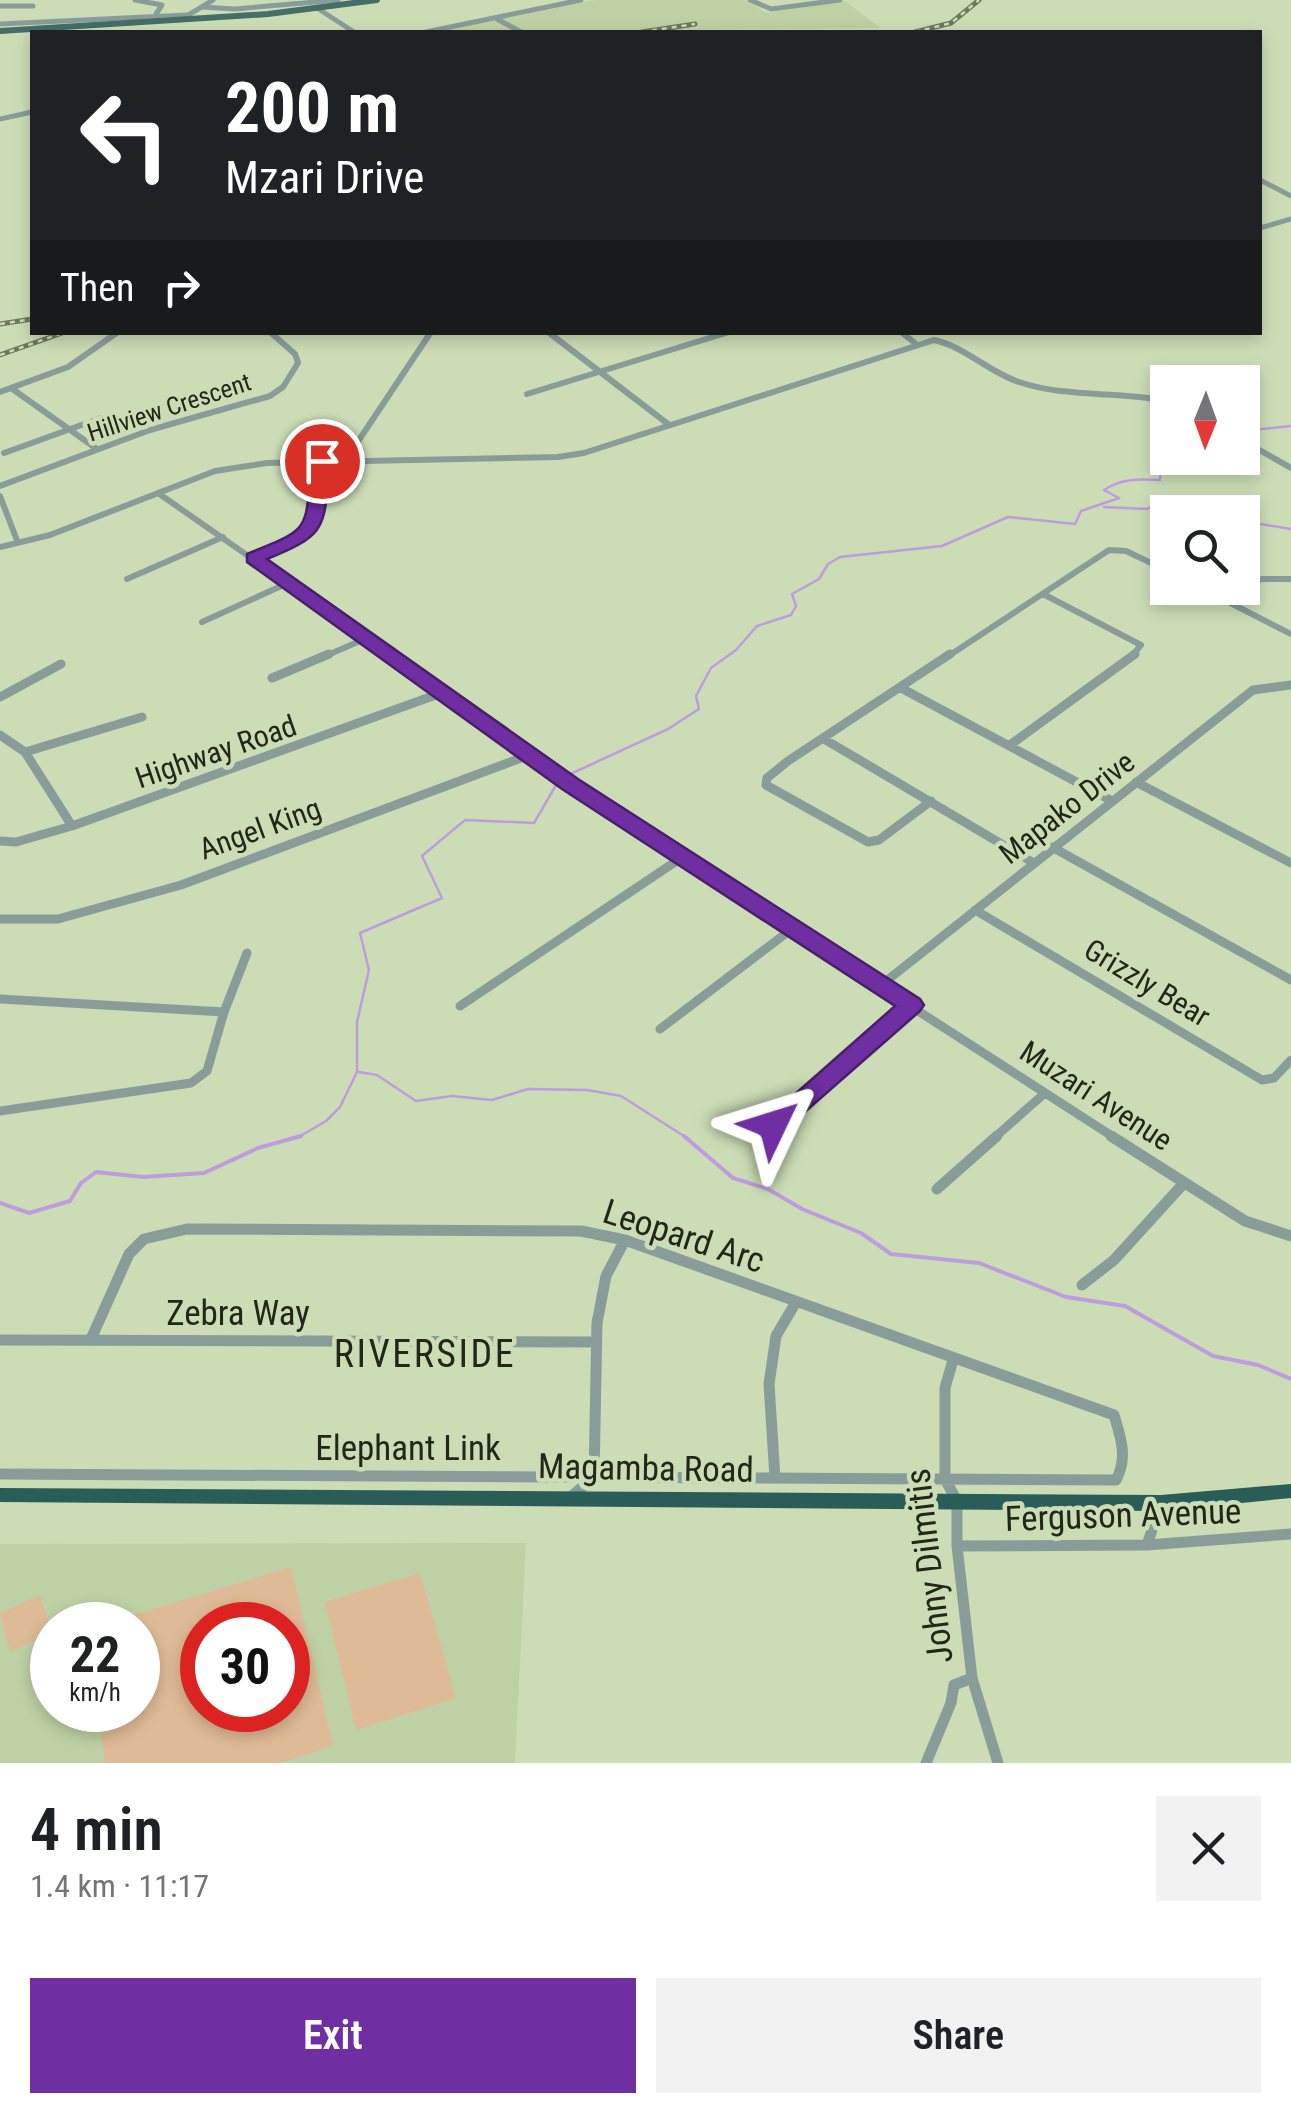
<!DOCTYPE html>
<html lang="en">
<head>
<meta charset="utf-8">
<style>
	body { margin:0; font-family:"Roboto Condensed",sans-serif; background:#f2f2f2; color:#202124; height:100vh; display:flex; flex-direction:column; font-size:38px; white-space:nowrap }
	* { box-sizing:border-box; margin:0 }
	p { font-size:32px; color:#757577 }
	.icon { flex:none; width:55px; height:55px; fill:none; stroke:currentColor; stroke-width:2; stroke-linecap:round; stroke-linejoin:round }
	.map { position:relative; height:1763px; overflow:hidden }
	.details { display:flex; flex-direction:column; background:#fff; flex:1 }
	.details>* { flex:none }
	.top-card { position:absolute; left:30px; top:30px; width:1232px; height:305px; border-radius:0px; box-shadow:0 5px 15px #0003; background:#202124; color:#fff; overflow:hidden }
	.needle { width:65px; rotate:181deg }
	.tools { position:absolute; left:1150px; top:365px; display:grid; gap:20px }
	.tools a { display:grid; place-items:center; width:110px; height:110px; border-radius:0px; background:#fff; box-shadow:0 5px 15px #0003; font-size:50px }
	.speed { position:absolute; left:30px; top:1602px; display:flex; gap:20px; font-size:50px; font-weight:700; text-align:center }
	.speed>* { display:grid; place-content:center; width:130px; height:130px; border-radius:50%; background:#fff; box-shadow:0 5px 15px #0003; line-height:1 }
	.speed small { font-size:25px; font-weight:400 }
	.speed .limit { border:15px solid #d22; background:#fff; color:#111 }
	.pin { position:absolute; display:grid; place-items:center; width:85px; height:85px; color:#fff; margin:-42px; border:5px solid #fff; border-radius:50%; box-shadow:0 2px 10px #0007 }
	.me { position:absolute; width:110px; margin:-55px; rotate:49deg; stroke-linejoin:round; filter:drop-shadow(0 0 8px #0008) }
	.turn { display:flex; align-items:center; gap:35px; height:210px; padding:0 30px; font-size:45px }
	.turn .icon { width:130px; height:130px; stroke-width:2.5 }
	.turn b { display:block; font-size:70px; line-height:85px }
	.then { display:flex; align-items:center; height:95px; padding:0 30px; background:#0003; gap:20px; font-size:38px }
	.round { display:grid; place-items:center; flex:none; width:105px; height:105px; border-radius:0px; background:#f2f2f2 }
	.overview { display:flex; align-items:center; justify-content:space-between; height:170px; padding:0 30px }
	h1 { font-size:60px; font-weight:600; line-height:75px }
	.button { display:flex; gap:20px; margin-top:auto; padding:20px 30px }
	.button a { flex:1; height:115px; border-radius:0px; background:#702ea3; color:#fff; font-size:40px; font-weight:600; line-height:115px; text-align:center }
	.button a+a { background:#f2f2f2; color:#202124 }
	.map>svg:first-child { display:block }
	.built { fill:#bed1a4; fill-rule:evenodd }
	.green { fill:#dfba96; fill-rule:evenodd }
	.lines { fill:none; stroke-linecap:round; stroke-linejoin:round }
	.stream-far1 { stroke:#bd9cdf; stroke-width:2.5 }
	.stream { stroke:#bd9cdf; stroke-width:4 }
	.minor-far3 { stroke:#889d9a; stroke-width:5 }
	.minor-far2 { stroke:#889d9a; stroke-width:6 }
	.minor-far1 { stroke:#889d9a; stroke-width:9 }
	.minor { stroke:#889d9a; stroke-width:11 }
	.major { stroke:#456e69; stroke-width:6 }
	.highway { fill:#2b5d58; fill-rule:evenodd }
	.rail-casing { stroke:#6d775e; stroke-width:5 }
	.rail { stroke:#ccddb6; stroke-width:2.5; stroke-dasharray:5; stroke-linecap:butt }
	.route { fill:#702ea3; stroke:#491e6a; stroke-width:2.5 }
	.labels { text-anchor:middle; stroke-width:9; stroke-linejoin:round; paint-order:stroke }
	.far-street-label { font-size:25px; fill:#212719; stroke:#ccddb6 }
	.street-label { font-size:30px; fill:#212719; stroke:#ccddb6 }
	.near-street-label { font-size:35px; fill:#212719; stroke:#ccddb6 }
	.near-neighbourhood-label { font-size:38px; letter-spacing:2.5px; fill:#212719; stroke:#ccddb6 }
</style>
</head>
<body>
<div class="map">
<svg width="1291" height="1763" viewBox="0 0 1291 1763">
	<rect width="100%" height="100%" fill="#ccddb6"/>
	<path class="built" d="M595 0H744L767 13 845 1 880 28 436 32Z
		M526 1543 515 1763H0V1544ZM52 1625H138V1710H52ZM202 1625H288V1710H202Z"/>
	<path class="green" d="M291 1567 333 1746 280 1763H105L97 1710H138V1625H101ZM288 1625V1710H202V1625Z
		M420 1573 456 1698 356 1730 325 1602Z
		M40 1595 52 1633 10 1652 0 1613Z"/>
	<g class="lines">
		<path class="stream-far1" d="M1242 431 1291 426
			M1104 507 1147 509 1166 499 1196 503 1204 512
			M1242 521 1291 529
			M566 776 668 729 699 709 696 696 711 668 736 650 757 626 791 615 796 606 792 594 819 579 828 564 840 557 942 546 1008 517 1075 524 1081 511 1119 498 1104 490C1121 478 1140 479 1160 480L1162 458H1168
			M359 1072 377 1075 416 1101 452 1096 492 1100 528 1089 587 1090 621 1096 687 1138
			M297 1138 326 1121 340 1107 357 1072V1022L369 970 360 933 442 898 422 856 465 820 534 823 559 780"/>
		<path class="stream" d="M684 1136 733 1178 768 1189 802 1209 861 1233 891 1254 979 1263 1066 1297 1125 1306 1213 1356 1258 1365 1291 1379
			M0 1203 29 1213 70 1201 81 1183 96 1172 143 1177 204 1173 258 1148 301 1136"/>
		<path class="minor-far3" d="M135 0 162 5 156 14
			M750 0 771 9 840 0
			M0 6H33
			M202 7 235 9 338 0
			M317 8 354 32
			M185 17 213 0
			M497 19 521 32
			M0 24 187 15
			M426 32 581 0
			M0 119 32 112
			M1260 180 1291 196
			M1260 228 1291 219"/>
		<path class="minor-far2" d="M548 332 668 424
			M901 332 915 343
			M11 388 97 449
			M0 392 68 367 118 332
			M527 394 729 332
			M1242 440 1291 468
			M4 453 101 418
			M345 461 431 332
			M0 486 150 430 270 396 283 387 298 363 295 354 270 332
			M158 493 393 657
			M0 496 18 543
			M0 547 50 535 215 471 267 463 558 457 584 453 934 340C966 347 988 372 1019 382 1066 398 1119 391 1168 401
			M254 558 293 541 310 526 322 461
			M127 579 223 537
			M1242 587 1262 579H1291
			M1201 588 1291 634
			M1043 594 1141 645 1131 657
			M202 622 288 583
			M323 657 367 638
			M947 657 1109 550 1126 551 1168 571"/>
		<path class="minor-far1" d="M389 654 681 858 1115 1138
			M272 678 329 654
			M901 688 1112 801
			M0 697 61 664
			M0 735 25 752 72 826
			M824 739 1032 862
			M1010 745 1135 654
			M25 752 142 717
			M1136 782 1291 863
			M931 801 879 840 868 842 766 785 767 778 788 761 950 654
			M0 841 16 842 72 826 444 692
			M1052 847 1291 980
			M975 910 1262 1080 1274 1078 1291 1060
			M0 919H58L181 885 529 755
			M880 986 1253 690 1291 685
			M0 999 224 1012 247 953
			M460 1006 681 858
			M660 1029 793 928
			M0 1111 191 1083 207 1071 224 1012
			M773 1125 912 1005
			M994 1138 1045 1093"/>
		<path class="minor" d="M1111 1136 1245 1221 1291 1236
			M937 1189 997 1136
			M1082 1285 1114 1260 1184 1183
			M0 1340 596 1342
			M953 1360 945 1388V1479L957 1501V1546L972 1678 998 1763
			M0 1474 1116 1480C1128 1458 1121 1438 1114 1415L625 1240 581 1231 187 1229 144 1239 129 1254 91 1339
			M775 1478 769 1384 776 1336 796 1302
			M572 1496 594 1477 597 1323 606 1276 625 1240
			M1147 1545 1161 1503
			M957 1546 1147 1545 1291 1534
			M926 1763 951 1703 954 1685 972 1678"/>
		<path class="major" d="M0 31 268 14 377 0"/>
		<path class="highway" d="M1291 1484V1498L1161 1511 0 1502V1488L1161 1495Z"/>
		<g class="rail-casing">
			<path id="rail" d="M642 32 695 24
				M915 32 951 23 979 0
				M0 324 32 319
				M0 355 65 332"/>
		</g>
		<use href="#rail" class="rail"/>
	</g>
	<path class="route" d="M322 456 331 461C322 526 332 533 267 559L578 779 920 999 924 1005 920 1011 782 1132H764L760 1125 895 1006 562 789 247 562V554C315 527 303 531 313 461Z"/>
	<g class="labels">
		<g class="far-street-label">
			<text transform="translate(169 407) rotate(-18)" y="9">Hillview Crescent</text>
		</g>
		<g class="street-label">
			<text transform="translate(216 752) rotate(-19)" y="10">Highway Road</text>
			<text transform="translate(1067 808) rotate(-38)" y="10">Mapako Drive</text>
			<text transform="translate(260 829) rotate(-20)" y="10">Angel King</text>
			<text transform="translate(1147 983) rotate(31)" y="10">Grizzly Bear</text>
			<text transform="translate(1096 1096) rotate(33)" y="10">Muzari Avenue</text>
		</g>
		<g class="near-street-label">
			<text transform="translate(684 1236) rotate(18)" y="12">Leopard Arc</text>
			<text x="238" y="1325">Zebra Way</text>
			<text x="408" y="1460">Elephant Link</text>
			<text transform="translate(646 1468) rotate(1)" y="12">Magamba Road</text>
			<text transform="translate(1123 1515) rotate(-2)" y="12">Ferguson Avenue</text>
			<text transform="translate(929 1566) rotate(-97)" y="12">Johny Dilmitis</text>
		</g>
		<g class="near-neighbourhood-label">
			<text x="425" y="1367">RIVERSIDE</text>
		</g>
	</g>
</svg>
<div class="tools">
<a><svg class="needle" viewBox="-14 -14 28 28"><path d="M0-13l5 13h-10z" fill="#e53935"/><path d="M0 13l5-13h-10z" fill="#757577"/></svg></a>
<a><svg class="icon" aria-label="search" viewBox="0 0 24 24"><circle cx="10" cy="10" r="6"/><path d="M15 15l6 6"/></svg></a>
</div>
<div class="speed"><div>22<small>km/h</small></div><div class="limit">30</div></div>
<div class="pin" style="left:322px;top:461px;background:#d93025"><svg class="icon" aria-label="arrive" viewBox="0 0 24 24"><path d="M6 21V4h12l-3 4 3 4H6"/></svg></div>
<svg class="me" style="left:773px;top:1125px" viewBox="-20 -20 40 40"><path d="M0-17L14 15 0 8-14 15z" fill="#702ea3" stroke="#fff" stroke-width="4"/></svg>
<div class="top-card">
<div class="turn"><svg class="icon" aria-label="left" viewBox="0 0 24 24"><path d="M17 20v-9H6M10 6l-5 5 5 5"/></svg><div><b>200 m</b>Mzari Drive</div></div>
<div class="then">Then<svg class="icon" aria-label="right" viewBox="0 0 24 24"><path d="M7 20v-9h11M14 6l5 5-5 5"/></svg></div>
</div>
</div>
<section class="details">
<div class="overview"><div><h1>4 min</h1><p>1.4 km · 11:17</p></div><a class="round"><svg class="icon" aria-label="close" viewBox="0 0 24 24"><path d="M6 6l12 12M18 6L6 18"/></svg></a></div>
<div class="button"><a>Exit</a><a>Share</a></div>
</section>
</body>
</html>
